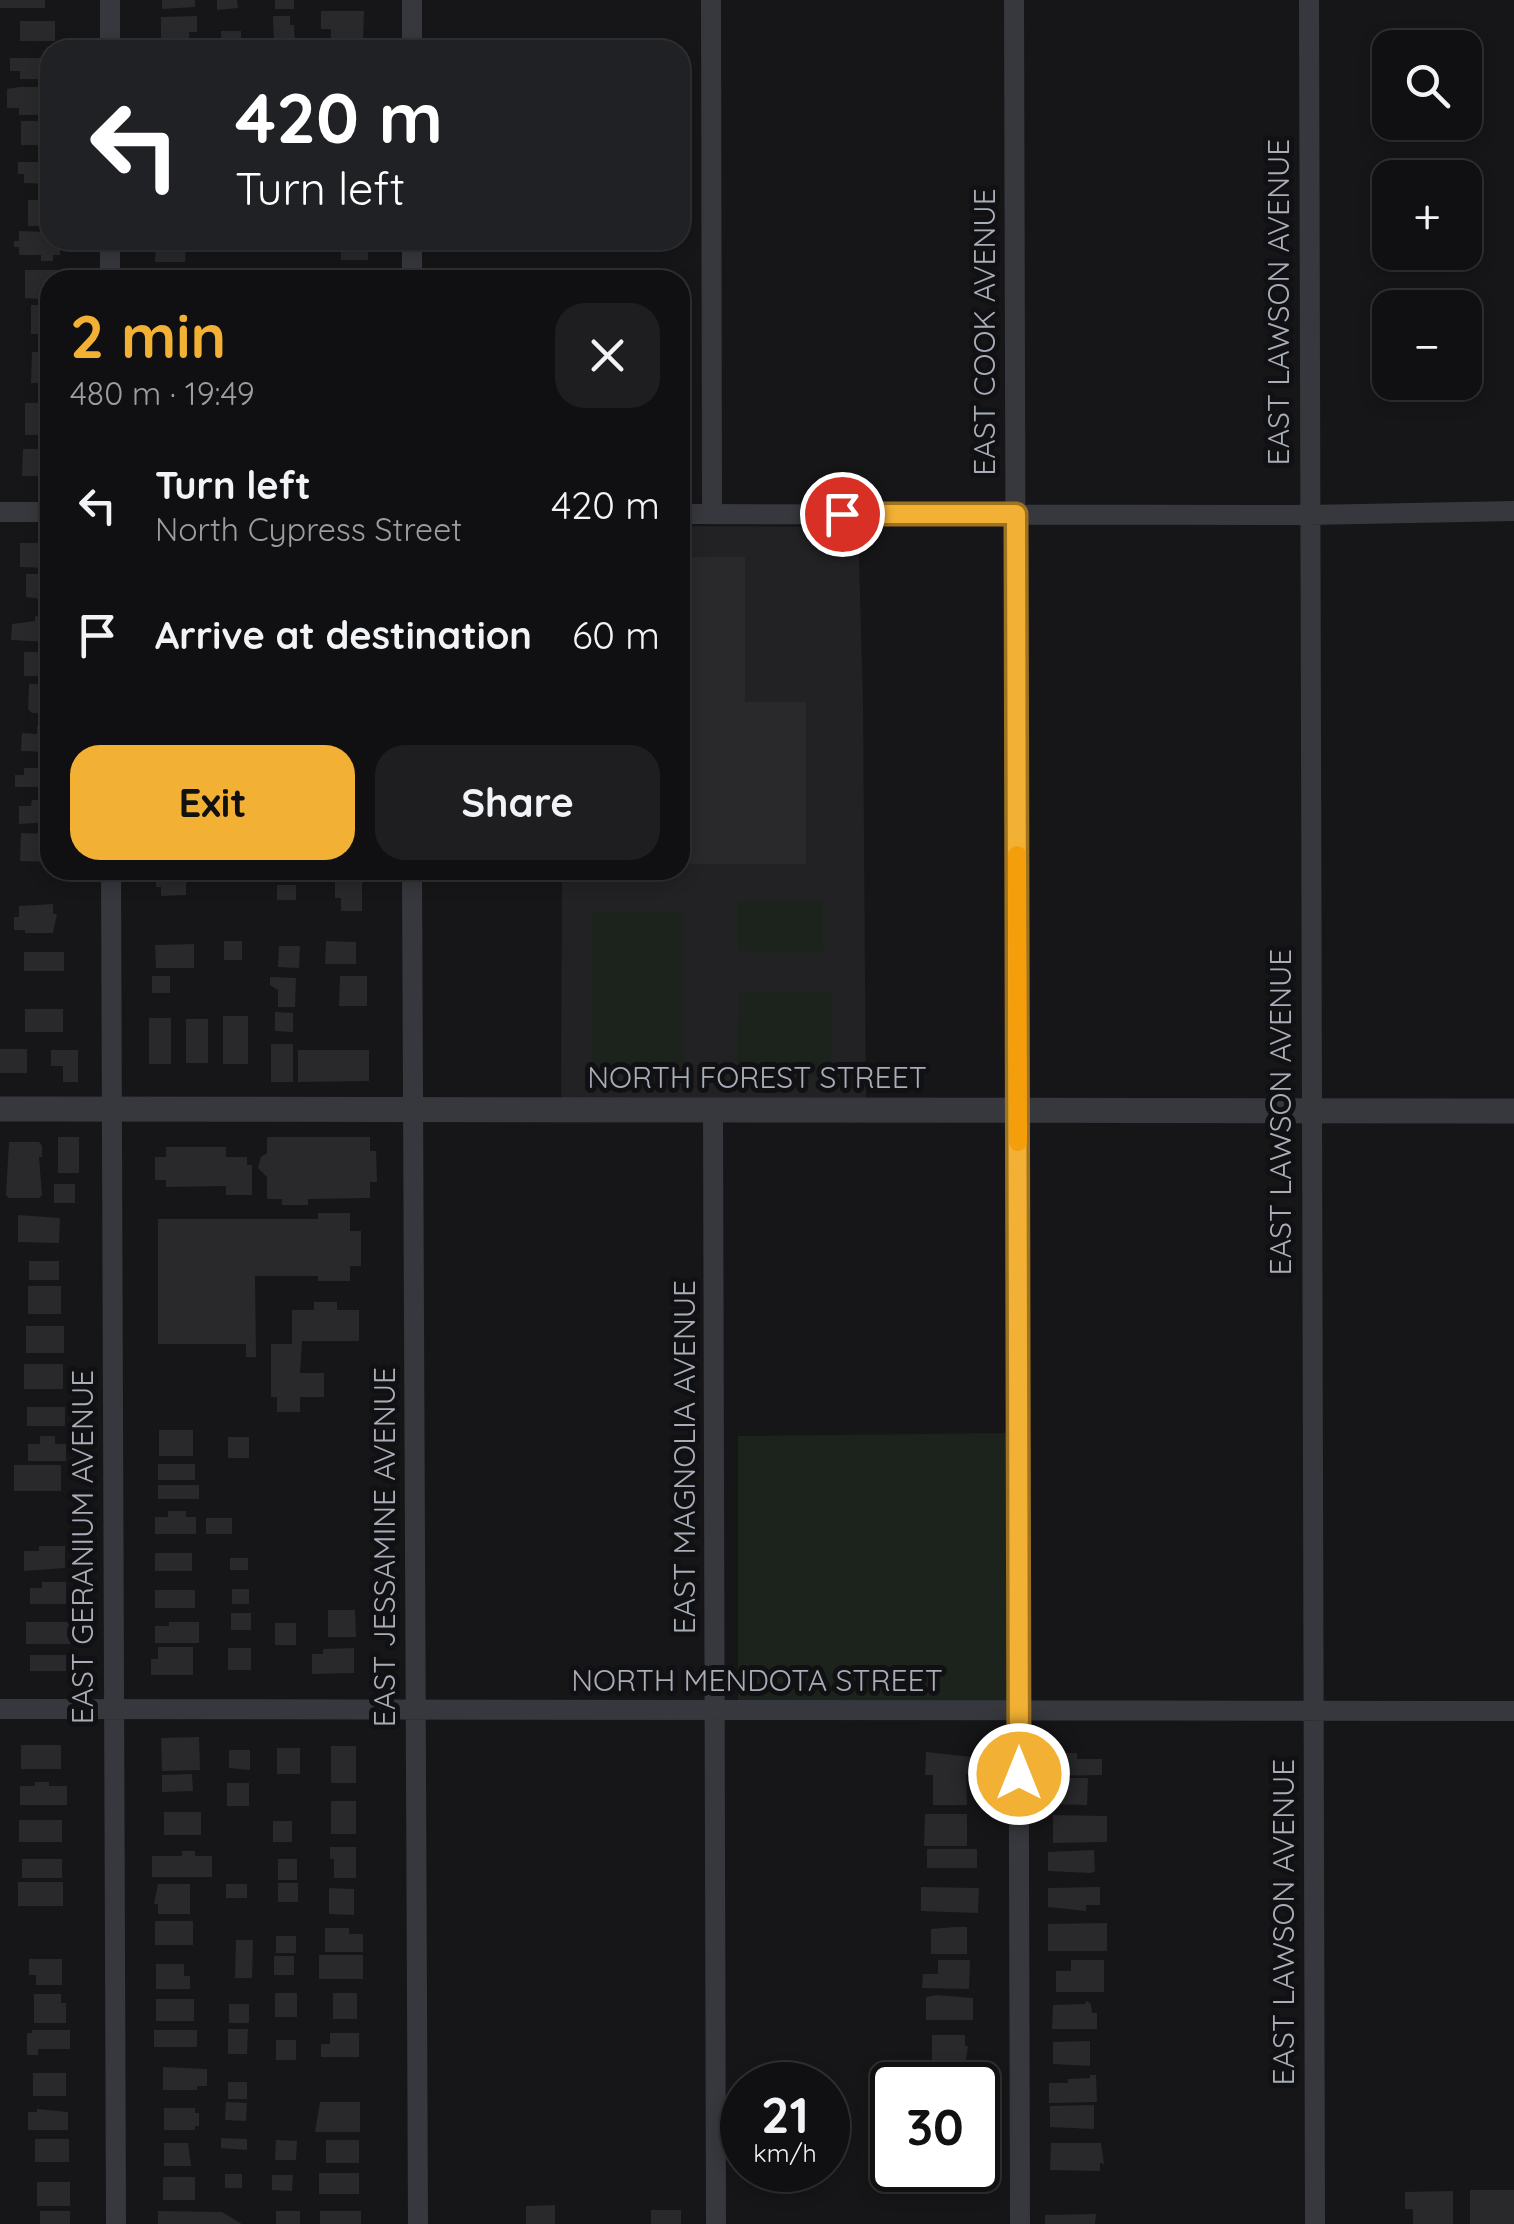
<!DOCTYPE html>
<html lang="en">
<head>
<meta charset="utf-8">
<style>
	body { margin:0; font-family:Quicksand,sans-serif; background:#1e1e20; color:#f1f3f6; height:100vh; display:flex; flex-direction:column; font-size:38px; white-space:nowrap }
	* { box-sizing:border-box; margin:0 }
	p { font-size:32px; color:#9c9d9f }
	.icon { flex:none; width:55px; height:55px; fill:none; stroke:currentColor; stroke-width:2; stroke-linecap:round; stroke-linejoin:round }
	.map { position:relative; flex:1; overflow:hidden }
	.drawer { position:absolute; left:40px; top:270px; width:650px; height:610px; display:flex; flex-direction:column; background:#101012; border-radius:30px; box-shadow:0 5px 15px #0003,0 0 0 2px #303032 }
	.drawer>* { flex:none }
	.guide { position:absolute; left:40px; top:40px; width:650px; height:210px; border-radius:30px; box-shadow:0 5px 15px #0003,0 0 0 2px #303032; background:#202124; color:#fff; overflow:hidden }
	.tools { position:absolute; left:1372px; top:30px; display:grid; gap:20px }
	.tools a { display:grid; place-items:center; width:110px; height:110px; border-radius:20px; background:#101012; box-shadow:0 5px 15px #0003,0 0 0 2px #303032; font-size:50px }
	.speed { position:absolute; left:720px; top:2062px; display:flex; gap:20px; font-size:50px; font-weight:700; text-align:center }
	.speed>* { display:grid; place-content:center; width:130px; height:130px; border-radius:50%; background:#101012; box-shadow:0 5px 15px #0003,0 0 0 2px #303032; line-height:1 }
	.speed small { font-size:25px; font-weight:400 }
	.speed .limit { border:5px solid #111; border-radius:15px; background:#fff; color:#111 }
	.pin { position:absolute; display:grid; place-items:center; width:85px; height:85px; color:#fff; margin:-42px; border:5px solid #fff; border-radius:50%; box-shadow:0 2px 10px #0007 }
	.me { position:absolute; width:110px; margin:-55px; rotate:0deg; stroke-linejoin:round; filter:drop-shadow(0 0 8px #0008) }
	.turn { display:flex; align-items:center; gap:35px; height:210px; padding:0 30px; font-size:45px }
	.turn .icon { width:130px; height:130px; stroke-width:2.5 }
	.turn b { display:block; font-size:70px; line-height:85px }
	.round { display:grid; place-items:center; flex:none; width:105px; height:105px; border-radius:30px; background:#1e1e20 }
	.head { display:flex; align-items:center; justify-content:space-between; height:170px; padding:0 30px }
	h1 { font-size:60px; font-weight:800; line-height:75px; color:#f2b134 }
	.button { display:flex; gap:20px; margin-top:auto; padding:20px 30px }
	.button a { flex:1; height:115px; border-radius:30px; background:#f2b134; color:#111; font-size:40px; font-weight:800; line-height:115px; text-align:center }
	.button a+a { background:#1e1e20; color:#f1f3f6 }
	ul { padding:0; list-style:none }
	li { display:flex; align-items:center; gap:30px; height:130px; padding:0 30px }
	li div { flex:1 }
	li b { display:block; font-size:38px }
	li em { font-style:normal }
	.map>svg:first-child { display:block }
	.built { fill:#222225 }
	.green { fill:#1c231d }
	.building { fill:#29292c }
	.lines { fill:none; stroke-linecap:round; stroke-linejoin:round }
	.minor { stroke:#37383d; stroke-width:20 }
	.tertiary { stroke:#37383d; stroke-width:25 }
	.route-casing { stroke:#9d7322; stroke-width:25 }
	.route { stroke:#f2b134; stroke-width:18 }
	.slow { stroke:#f59e0b; stroke-width:18 }
	.labels { text-anchor:middle; stroke-width:10; stroke-linejoin:round; paint-order:stroke }
	.street-label { font-size:30px; fill:#a8adb8; stroke:#111113 }
</style>
</head>
<body>
<div class="map">
<svg width="1514" height="2224" viewBox="0 0 1514 2224">
	<rect width="100%" height="100%" fill="#161618"/>
	<path class="built" d="M680 526 858 527 863 701 866 1111 561 1110 562 870H680Z"/>
	<path class="green" d="M823 901V951H738V902Z
		M592 913H684V1068H592Z
		M739 992 832 993 831 1075 737 1074Z
		M1017 1433 1019 1711 738 1709V1436Z"/>
	<path class="building" d="M0 0H45V8H0Z
		M162 0H195V7L162 9Z
		M217 0H237L238 8 217 10Z
		M275 0H294V9H275Z
		M321 11H364L363 45H331V29H321Z
		M197 16V32H189V40L161 41V17Z
		M273 16H290V25H294L295 45H274Z
		M20 21H55V41H20Z
		M221 31H241V45H221Z
		M10 58H50V79H20V71H10Z
		M19 87H50V115H19V108H7V89Z
		M21 121H50V145H21Z
		M18 162H50V184L24 183V174H18Z
		M28 200H50V226H28Z
		M19 231 50 232V240H60V255H53V261H41V255H19V247H14V241H19Z
		M156 240H186L185 262H155Z
		M341 240H368V260H341Z
		M156 268 196 269V280H155Z
		M25 270H60V280H50V300L25 298Z
		M324 274H368V280H324Z
		M31 305H50V334H31Z
		M32 352H50V383H31Z
		M25 403H50V435H25Z
		M23 449H50V476H22Z
		M20 543H50V568L20 567Z
		M680 557H745V702H806V864H680Z
		M26 574H50V600L26 597Z
		M35 616 48 617 50 642 11 640 12 624 35 621Z
		M24 652H50V676H24Z
		M29 684H50V713H32L28 709Z
		M37 726H50V752L21 751 22 733 37 734Z
		M24 768H50V787H15V775H24Z
		M32 800H50V822L19 824V806H31Z
		M21 833 50 834V862L20 861Z
		M156 870H186V895L161 896V887H156Z
		M226 870H243V881H226Z
		M335 870H362V911H341V898H335Z
		M277 885H296V900H277Z
		M53 904V914H57L53 933H25V930H14V917H19V906Z
		M224 941H242V960H224Z
		M326 941 356 942V964H325Z
		M194 944V968H156L155 945Z
		M279 946H300L299 968 278 967Z
		M24 952H64V971H24Z
		M152 976H170V993H152Z
		M340 976H367V1006H339Z
		M270 977 296 978 295 1007H278V990L270 985Z
		M25 1009H63V1032H25Z
		M275 1012 293 1013V1032L275 1031Z
		M223 1016H248V1064H223Z
		M149 1018H171V1064H149Z
		M186 1019H208V1063H186Z
		M271 1044H293V1082H271Z
		M0 1049H27V1073H0Z
		M51 1050H78V1082H63V1066H51Z
		M298 1050H369V1081L298 1082Z
		M58 1137H79V1173H58Z
		M267 1137H370V1151H376L377 1182H370V1198L308 1199V1205H282V1199H267V1177L258 1168 261 1157 267 1153Z
		M9 1142H39L42 1146V1157H39L42 1195 39 1198H9L6 1195Z
		M166 1147H226V1157H247V1165H252V1195H226V1186L166 1187V1180H155V1157H166Z
		M54 1184H75V1203H54Z
		M318 1213H350V1231H361V1266H350V1281H318V1276H255L256 1357H246V1344H158V1219H318Z
		M18 1215 60 1218 59 1243 18 1242Z
		M29 1261H59V1280H29Z
		M28 1286H61V1314H28Z
		M314 1302H337V1310H359V1341H302L300 1373H324V1397H300V1412H277V1397H271V1344H292V1310H314Z
		M26 1326H64V1353H26Z
		M24 1364H63V1389H24Z
		M27 1407H65V1426H27Z
		M159 1430H193V1456H159Z
		M40 1436H55V1444H66V1461H28V1444H40Z
		M228 1437H249V1458H228Z
		M158 1464H195V1480H158Z
		M14 1465H61V1491H14Z
		M158 1485H199V1499H158Z
		M168 1511H186V1517H196V1534H155V1517H168Z
		M206 1518H232V1534H206Z
		M39 1546H65V1568L24 1571V1551H39Z
		M155 1553H192V1571H155Z
		M230 1558H248V1570H230Z
		M42 1582H66V1604H30V1588H42Z
		M232 1589H249V1604H232Z
		M155 1590H195V1608H155Z
		M328 1610H355L356 1637H328Z
		M231 1613H251V1630H231Z
		M26 1622H70V1644H26Z
		M169 1622H199V1643H155V1626H169Z
		M275 1623H296V1645H275Z
		M158 1647H193V1675H151V1659H158Z
		M228 1648H251V1670H228Z
		M354 1648V1673L312 1674V1654H323V1649Z
		M30 1655H66V1671H30Z
		M199 1737 200 1770 162 1771 161 1738Z
		M21 1745H61V1769H21Z
		M331 1746H356V1783H331Z
		M277 1748H300V1774H277Z
		M229 1750H250V1770L229 1768Z
		M926 1752 972 1757 971 1774H966L967 1805H933V1775H925Z
		M1061 1753H1077V1759H1102V1775L1050 1776V1756H1060Z
		M192 1774 193 1791 162 1792V1775Z
		M1053 1778H1088L1087 1805 1046 1804V1789L1053 1790Z
		M35 1782H49V1786H67V1805H20V1786H35Z
		M227 1783H249V1806H227Z
		M331 1801H356V1834H331Z
		M164 1812H201V1835H164Z
		M925 1814H967V1846H924Z
		M1053 1815 1107 1816V1842L1053 1843Z
		M19 1820H62V1842H19Z
		M273 1821H292V1842H273Z
		M330 1847H356V1878H334V1859H330Z
		M927 1849H977V1868H927Z
		M1094 1850 1095 1871 1091 1873 1048 1871V1852Z
		M182 1851H195V1856H212V1877H152V1856H182Z
		M22 1859H62V1878H22Z
		M278 1859H297V1880H278Z
		M18 1882H63V1906H18Z
		M278 1883H298V1902H278Z
		M158 1884H190V1914H158V1904H154Z
		M226 1884H247V1898H226Z
		M921 1887 979 1888 978 1913 921 1911Z
		M1100 1887V1905H1086V1911L1048 1907V1888Z
		M329 1888 354 1889V1915L329 1914Z
		M155 1921H193V1945H155Z
		M1107 1923V1951H1048V1924Z
		M955 1927H967V1954H931V1929Z
		M325 1928H349V1934H363V1952H325Z
		M276 1936H296V1953H276Z
		M236 1940H253L252 1978H235Z
		M319 1955H363V1979H319Z
		M274 1956H294V1975H274Z
		M29 1959H62V1985H36V1975H29Z
		M938 1960H970L969 1989 922 1988 923 1974H938Z
		M1071 1960H1104V1992H1056V1971H1071Z
		M156 1964H184V1976H190V1989H156Z
		M275 1993H297V2017H275Z
		M333 1993H357V2019H333Z
		M34 1994H61V2003H66V2023H34Z
		M937 1995 973 1998V2020H926V1997Z
		M156 1999H194V2021H156Z
		M1086 2001 1091 2004 1092 2013H1097V2029H1052L1053 2005 1085 2004Z
		M229 2004H249V2023H229Z
		M228 2029H248L247 2054H228Z
		M32 2030H70V2049H38V2055H27V2033H32Z
		M154 2030H197V2047H154Z
		M330 2033H359V2057H321V2044H330Z
		M932 2035H965V2046H968L965 2065H932Z
		M276 2040H296V2060H276Z
		M1090 2041V2066L1053 2064V2042Z
		M163 2067 207 2069V2086H197V2090H163Z
		M954 2071 971 2074 972 2081 969 2085H922V2073Z
		M33 2073H66V2096H33Z
		M1090 2075H1096L1097 2102 1049 2103V2083H1068V2079L1090 2078Z
		M228 2082H247V2099H228Z
		M226 2102 247 2103 246 2121 225 2120Z
		M320 2102H360V2132H315Z
		M1094 2105V2129L1050 2127V2106Z
		M164 2108H195V2113H199V2126H195V2130H164Z
		M37 2109 68 2112V2130H28V2112H37Z
		M221 2138 247 2139V2150L221 2148Z
		M35 2139H69V2162H35Z
		M276 2140 297 2141 296 2160H275Z
		M326 2140H359V2163H326Z
		M164 2143H188L191 2166H164Z
		M1051 2143H1101L1104 2164 1100 2163V2171L1050 2170Z
		M319 2173H359V2194H319Z
		M225 2174H242V2188H225Z
		M272 2175H293L292 2191 272 2190Z
		M163 2177H195V2200H163Z
		M37 2182H70V2206H37Z
		M1470 2190H1514V2224H1470Z
		M1453 2191V2224H1413V2209H1405V2192Z
		M555 2205V2224H526V2206Z
		M651 2210H681V2224H651Z
		M40 2211H70V2224H40Z
		M158 2211 222 2212 242 2224H158Z
		M276 2211H300V2224H276Z
		M320 2211H361V2224H320Z
		M1096 2214 1095 2224H1045V2215Z"/>
	<g class="lines">
		<path class="minor" d="M110 0V50
			M412 0V50
			M711 0 712 514
			M1014 0 1020 2224
			M1309 0 1315 2224
			M110 240V280
			M412 240V280
			M0 512H50
			M680 514 1309 515 1514 511
			M111 870 116 2224
			M412 870 418 2224
			M713 1110 716 2224
			M0 1709 1514 1711"/>
		<path class="tertiary" d="M0 1109 1514 1111"/>
	</g>
	<g class="lines">
		<g class="route-casing">
			<path id="route" d="M842 514H1016L1019 1774"/>
		</g>
		<use href="#route" class="route"/>
		<path class="slow" d="M1017 855 1018 1142"/>
	</g>
	<g class="labels">
		<g class="street-label">
			<text transform="translate(1279 302) rotate(-90)" y="10">EAST LAWSON AVENUE</text>
			<text transform="translate(985 332) rotate(-90)" y="10">EAST COOK AVENUE</text>
			<text x="757" y="1088">NORTH FOREST STREET</text>
			<text transform="translate(1281 1112) rotate(-90)" y="10">EAST LAWSON AVENUE</text>
			<text transform="translate(685 1457) rotate(-90)" y="10">EAST MAGNOLIA AVENUE</text>
			<text transform="translate(83 1547) rotate(-90)" y="10">EAST GERANIUM AVENUE</text>
			<text transform="translate(385 1547) rotate(-90)" y="10">EAST JESSAMINE AVENUE</text>
			<text x="757" y="1691">NORTH MENDOTA STREET</text>
			<text transform="translate(1284 1922) rotate(-90)" y="10">EAST LAWSON AVENUE</text>
		</g>
	</g>
</svg>
<div class="tools">
<a><svg class="icon" aria-label="search" viewBox="0 0 24 24"><circle cx="10" cy="10" r="6"/><path d="M15 15l6 6"/></svg></a>
<a>+</a>
<a>−</a>
</div>
<div class="speed"><div>21<small>km/h</small></div><div class="limit">30</div></div>
<div class="pin" style="left:842px;top:514px;background:#d93025"><svg class="icon" aria-label="arrive" viewBox="0 0 24 24"><path d="M6 21V4h12l-3 4 3 4H6"/></svg></div>
<svg class="me" style="left:1019px;top:1774px" viewBox="-20 -20 40 40"><circle r="17" fill="#f2b134" stroke="#fff" stroke-width="3"/><path d="M0-11L8 9 0 5-8 9z" fill="#fff"/></svg>
<div class="guide">
<div class="turn"><svg class="icon" aria-label="left" viewBox="0 0 24 24"><path d="M17 20v-9H6M10 6l-5 5 5 5"/></svg><div><b>420 m</b>Turn left</div></div>
</div>
<section class="drawer">
<div class="head"><div><h1>2 min</h1><p>480 m · 19:49</p></div><a class="round"><svg class="icon" aria-label="close" viewBox="0 0 24 24"><path d="M6 6l12 12M18 6L6 18"/></svg></a></div>
<ul>
<li><svg class="icon" aria-label="left" viewBox="0 0 24 24"><path d="M17 20v-9H6M10 6l-5 5 5 5"/></svg><div><b>Turn left</b><p>North Cypress Street</p></div><em>420 m</em></li>
<li><svg class="icon" aria-label="arrive" viewBox="0 0 24 24"><path d="M6 21V4h12l-3 4 3 4H6"/></svg><div><b>Arrive at destination</b></div><em>60 m</em></li>
</ul>
<div class="button"><a>Exit</a><a>Share</a></div>
</section>
</div>
</body>
</html>
